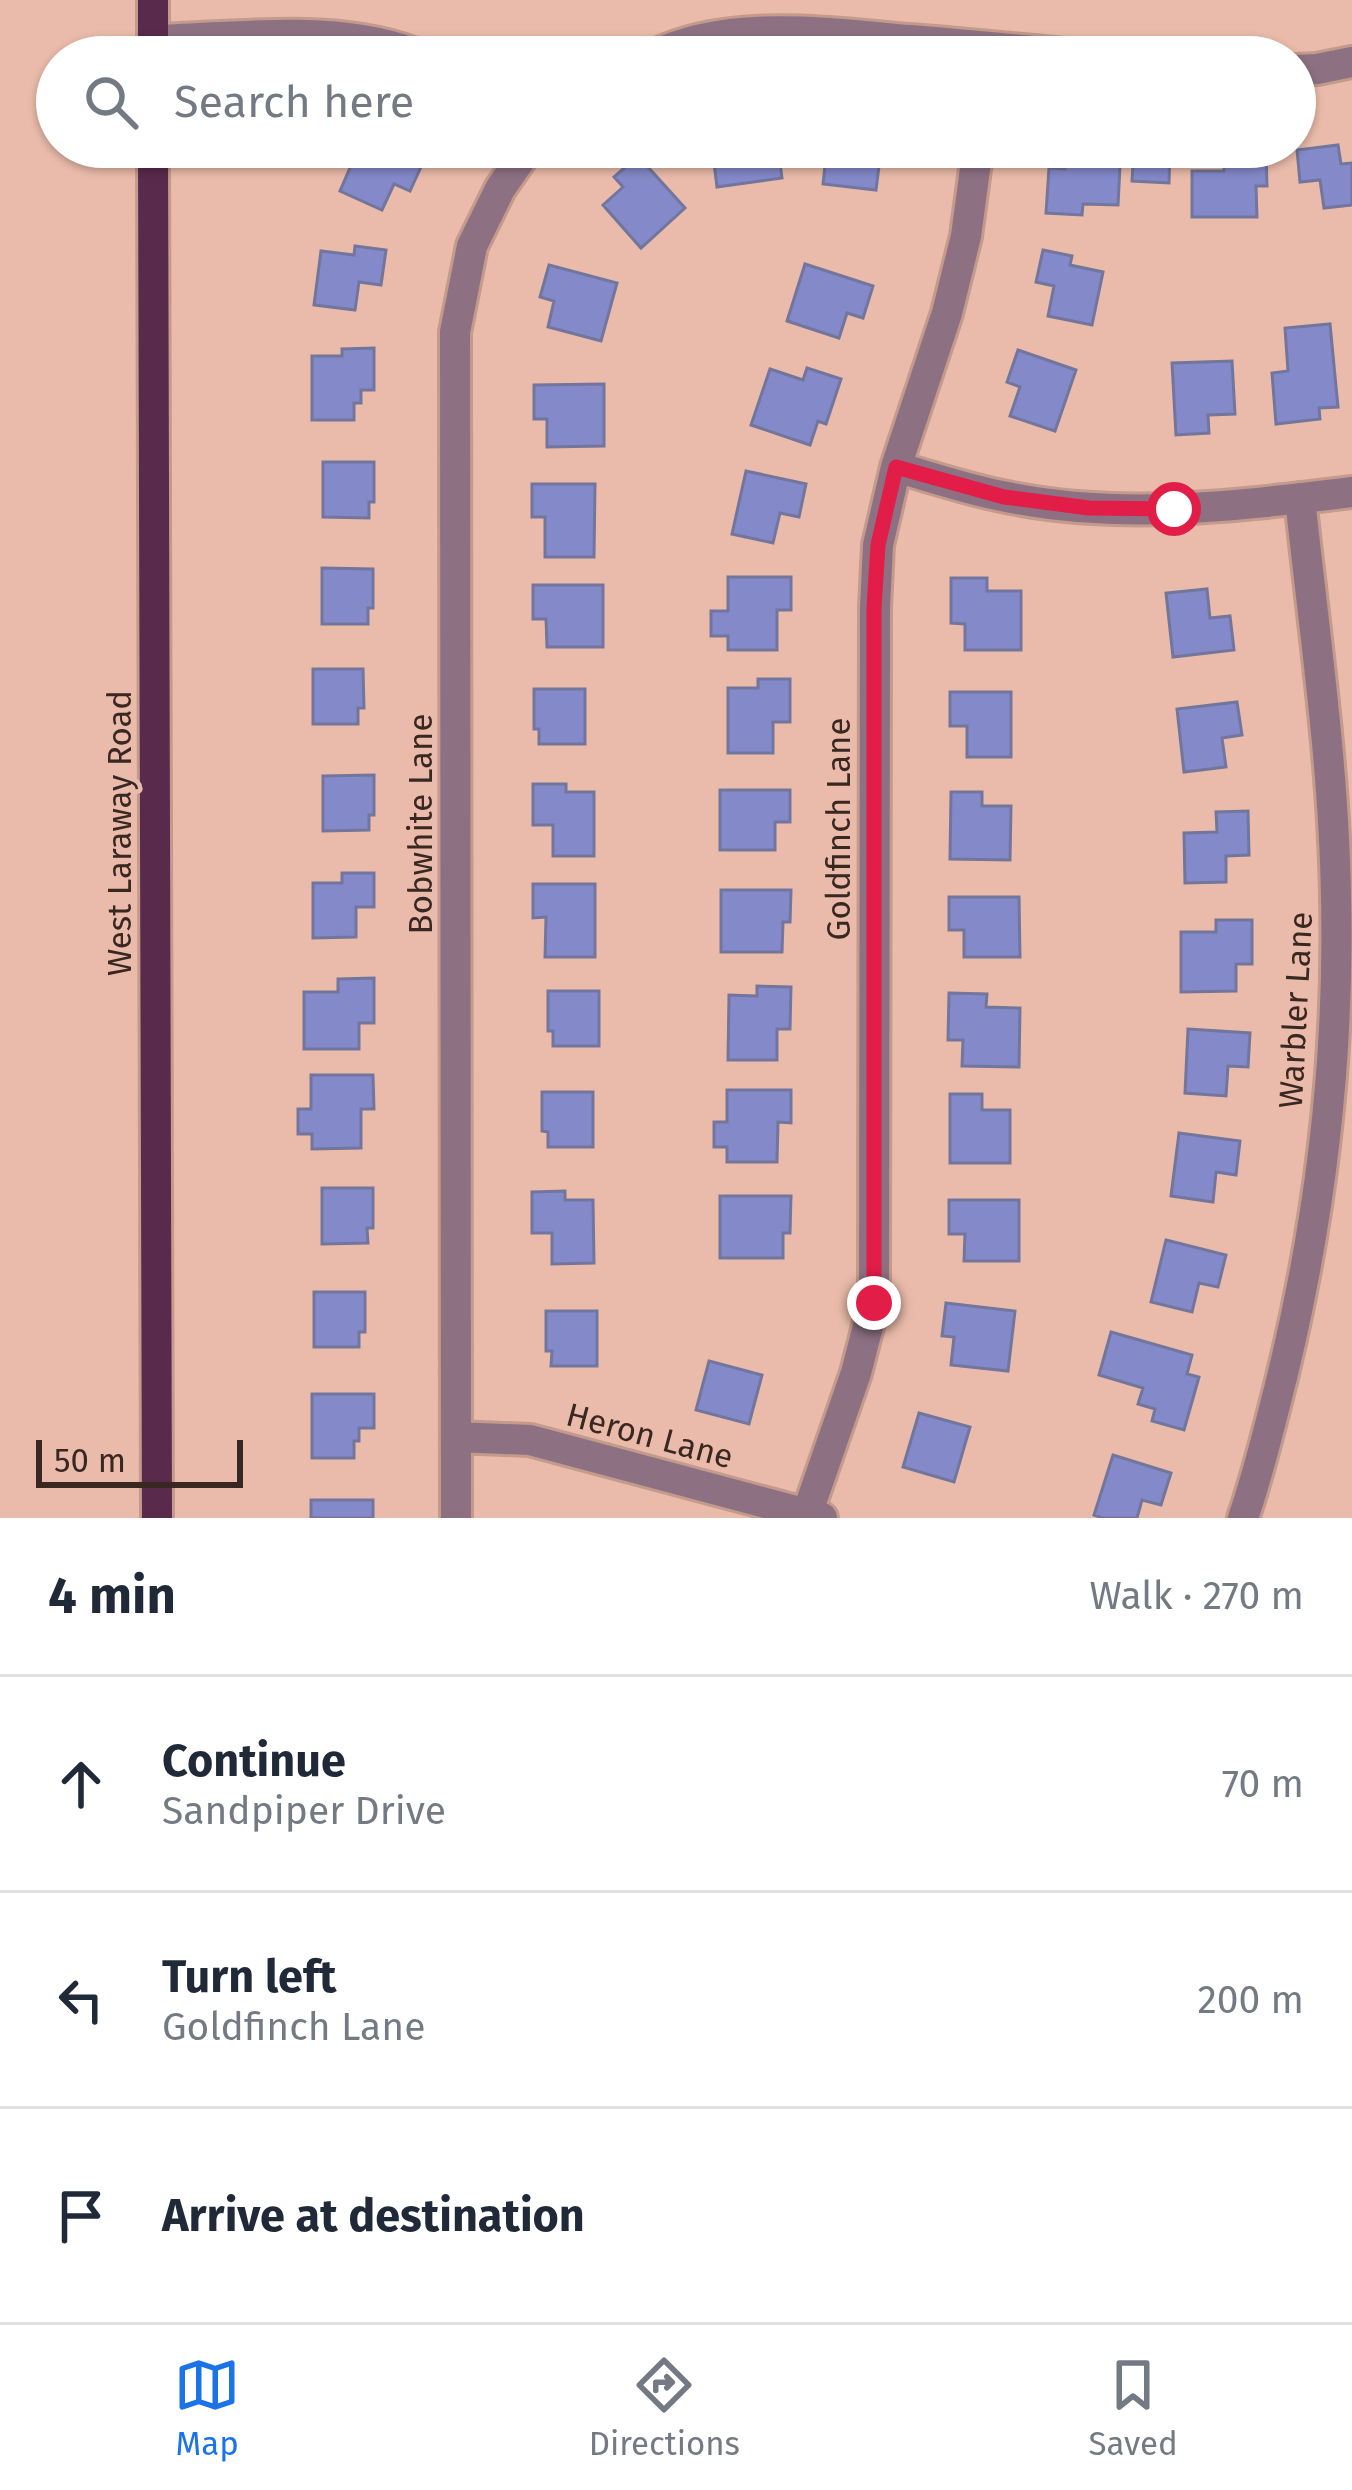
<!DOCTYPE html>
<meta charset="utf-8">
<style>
:root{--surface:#fff;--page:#f2f2f3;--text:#1f2937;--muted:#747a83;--line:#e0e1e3;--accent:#1a73e8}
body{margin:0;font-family:"Fira Sans",sans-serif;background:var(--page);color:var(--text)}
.scale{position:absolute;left:36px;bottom:30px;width:207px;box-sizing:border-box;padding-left:12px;border:6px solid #392721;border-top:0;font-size:33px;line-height:42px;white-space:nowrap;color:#392721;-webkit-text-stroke:9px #eabbaa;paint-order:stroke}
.stop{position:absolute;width:36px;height:36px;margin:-27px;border:9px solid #e11d48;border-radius:50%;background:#fff}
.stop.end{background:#e11d48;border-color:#fff;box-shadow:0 3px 12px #0008}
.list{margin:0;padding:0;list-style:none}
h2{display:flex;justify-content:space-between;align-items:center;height:156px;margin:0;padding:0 48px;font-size:51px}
h2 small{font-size:39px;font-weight:400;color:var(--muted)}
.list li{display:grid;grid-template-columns:78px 1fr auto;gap:36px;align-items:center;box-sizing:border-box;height:216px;padding:0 48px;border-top:3px solid var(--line)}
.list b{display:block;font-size:45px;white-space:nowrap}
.list p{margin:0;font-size:39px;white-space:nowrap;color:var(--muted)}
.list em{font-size:39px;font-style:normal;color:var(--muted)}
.icon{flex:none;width:66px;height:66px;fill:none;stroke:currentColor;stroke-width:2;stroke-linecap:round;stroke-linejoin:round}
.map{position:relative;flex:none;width:1352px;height:1518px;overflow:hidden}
.search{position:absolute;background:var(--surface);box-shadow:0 3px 9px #0004;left:36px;right:36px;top:36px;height:132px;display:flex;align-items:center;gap:30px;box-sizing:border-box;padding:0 42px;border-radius:66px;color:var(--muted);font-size:45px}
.sheet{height:804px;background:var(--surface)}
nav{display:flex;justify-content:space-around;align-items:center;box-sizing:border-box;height:168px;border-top:3px solid var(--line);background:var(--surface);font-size:33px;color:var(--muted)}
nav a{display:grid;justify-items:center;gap:6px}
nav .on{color:var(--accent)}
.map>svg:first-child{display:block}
</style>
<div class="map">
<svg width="1352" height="1518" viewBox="0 0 1352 1518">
<rect width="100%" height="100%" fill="#eabbaa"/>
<path fill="#8489ca" stroke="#72769c" stroke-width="3" d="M1338 145 1341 164 1352 163V205L1324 208 1320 180 1300 182 1297 150Z
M359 147H400L425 158 410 191 394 184 382 210 340 191Z
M712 147H778L782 178 717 187Z
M827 147H893L891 160 880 158 876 190 823 184Z
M1066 147H1121L1118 205 1083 204 1082 215 1046 213 1049 168 1065 169Z
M1134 147 1170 149 1169 183 1132 181Z
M1224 154H1266L1267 186H1256L1257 217H1192V171H1224Z
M638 156 685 208 641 248 603 205 623 187 614 177Z
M355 246 386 250 381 285 359 282 355 310 314 305 321 251 354 255Z
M1043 250 1072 256 1070 265 1103 272 1092 325 1048 316 1054 286 1036 282Z
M805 264 873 286 863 318 847 313 839 338 787 321Z
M549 265 617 283 601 341 548 327 554 301 540 297Z
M1330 324 1338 407 1319 408 1320 419 1276 424 1272 373 1288 371 1285 328Z
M374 348V390H361V403H354V420H312V356H342V349Z
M1018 350 1076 370 1055 431 1010 416 1020 387 1007 382Z
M1232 361 1235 414 1208 415 1209 433 1176 435 1172 363Z
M807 368 841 379 826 424 818 421 810 445 751 425 770 369 803 380Z
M604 384V446L547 447V419H534V385Z
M323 462H374V502H369V518L323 517Z
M746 471 806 484 799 517 780 513 773 543 732 534Z
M532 484H595L594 557H545V517H532Z
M322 568 373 569V608H368V624H322Z
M728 577H791V610H777V650H728V636H711V611H728Z
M951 578H987V591H1021V650H965V624L951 623Z
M533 585H603V647H547L546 619H533Z
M1207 589 1210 618 1230 616 1234 650 1173 657 1166 593Z
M313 669H363L364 708H358V724H313Z
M758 679H790V722H773V753H728V688H758Z
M534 689H585V744H539V729H534Z
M950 692H1011V757H967V726H950Z
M1237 702 1242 735 1222 738 1226 767 1184 772 1177 709Z
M374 775V815H369V830L323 831V776Z
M533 784H566V792H594V856H553V825H533Z
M720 790H790V822H775V850H720Z
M951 792H982V806H1011L1010 860 950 859Z
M1248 811 1249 855 1226 856V882L1185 883 1184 833 1217 832 1216 812Z
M342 873H374V907H356V937L313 938V883H342Z
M533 884H595V957H545L546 917 533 918Z
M721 890H791L790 922H783L782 952H721Z
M949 897H1019L1020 957H964V930H949Z
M1216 920H1252V964H1236V991L1181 992V932H1216Z
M374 978V1023H359V1049H304V992H338V979Z
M757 986 791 987 790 1029H777V1060H728L729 995 757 996Z
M548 991H599V1046H553V1031H548Z
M949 993 987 994 986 1007 1020 1008 1019 1067 962 1066 963 1040H948Z
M1188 1029 1250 1033 1248 1067 1228 1066 1226 1096 1185 1093Z
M311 1075H373L374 1109H361V1148L312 1149V1134H298V1109H311Z
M727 1090H791V1123L778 1122 777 1162H727V1147H714V1122H727Z
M542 1092H593V1147H548V1132L542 1131Z
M950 1094H982V1110H1010V1163H950Z
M1179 1133 1240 1141 1236 1175 1216 1172 1213 1202 1171 1196Z
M322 1188H373V1228H367L368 1243 322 1244Z
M565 1191V1200H593L594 1263 552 1264V1233H532V1192Z
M720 1196H791L790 1233H783V1258H720Z
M949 1200H1019V1261H964L965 1234H949Z
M1166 1240 1226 1255 1218 1287 1199 1283 1192 1312 1151 1302Z
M314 1292H365V1332H359V1347H314Z
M946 1303 1015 1311 1008 1371 951 1365 954 1337 942 1336Z
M546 1311H597V1366H551L552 1351H546Z
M1111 1332 1192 1355 1187 1374 1199 1377 1184 1430 1152 1421 1155 1409 1138 1404 1143 1388 1099 1375Z
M709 1361 762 1375 749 1424 696 1410Z
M312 1394H374V1428H359V1441H354V1458H312Z
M919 1413 970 1427 954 1482 903 1467Z
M1113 1455 1171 1473 1161 1505 1142 1500 1137 1518H1102L1094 1515Z
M311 1500H373V1518H311Z"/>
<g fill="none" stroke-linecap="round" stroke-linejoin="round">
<g stroke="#c39a8c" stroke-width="36">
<path id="minor" d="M153 40C239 38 343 22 423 57
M651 57C726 18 828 33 909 40 972 45 1034 51 1096 57
M1295 70 1317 69 1352 62
M896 467C931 477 966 489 1002 496 1117 521 1237 506 1352 492
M456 1437 530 1440 822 1518
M807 1514 856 1373 874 1303 875 608 878 545 896 467 947 313 966 236 978 147
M456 1518 455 332 472 246 500 189 529 147
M1243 1518C1255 1484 1264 1448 1273 1413 1317 1245 1340 1071 1336 898 1334 764 1314 631 1300 498"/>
</g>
<g stroke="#c39a8c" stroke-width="36">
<path id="major" d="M153 0V57
M153 147 157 1518"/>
</g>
<use href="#minor" stroke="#8d7183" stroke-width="30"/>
<use href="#major" stroke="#592a4b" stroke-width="30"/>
</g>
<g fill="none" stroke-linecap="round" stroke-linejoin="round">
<path stroke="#e11d48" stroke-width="15" d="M874 1303V608L878 545 896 467 1004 497 1089 508 1174 509"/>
</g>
<g text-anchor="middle" stroke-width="9" stroke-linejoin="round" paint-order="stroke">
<g font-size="33" fill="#392721" stroke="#eabbaa">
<text transform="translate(420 824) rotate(-90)" y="12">Bobwhite Lane</text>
<text transform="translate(838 829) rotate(-90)" y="12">Goldfinch Lane</text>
<text transform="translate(119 833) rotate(-90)" y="12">West Laraway Road</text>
<text transform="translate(1295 1010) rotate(-87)" y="12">Warbler Lane</text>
<text transform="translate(650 1435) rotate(15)" y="12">Heron Lane</text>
</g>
</g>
</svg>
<div class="scale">50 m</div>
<div class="stop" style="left:1174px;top:509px"></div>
<div class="stop end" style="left:874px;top:1303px"></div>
<div class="search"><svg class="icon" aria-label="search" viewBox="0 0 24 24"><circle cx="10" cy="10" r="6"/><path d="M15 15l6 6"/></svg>Search here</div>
</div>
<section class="sheet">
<h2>4 min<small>Walk · 270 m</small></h2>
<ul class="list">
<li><svg class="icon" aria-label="ahead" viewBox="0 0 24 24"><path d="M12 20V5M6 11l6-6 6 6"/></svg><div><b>Continue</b><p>Sandpiper Drive</p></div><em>70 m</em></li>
<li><svg class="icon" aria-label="left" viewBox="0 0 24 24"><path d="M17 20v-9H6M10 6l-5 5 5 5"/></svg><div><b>Turn left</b><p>Goldfinch Lane</p></div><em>200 m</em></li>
<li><svg class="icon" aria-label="arrive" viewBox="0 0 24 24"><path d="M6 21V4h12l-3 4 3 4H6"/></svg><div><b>Arrive at destination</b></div></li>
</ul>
</section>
<nav>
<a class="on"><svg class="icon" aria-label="map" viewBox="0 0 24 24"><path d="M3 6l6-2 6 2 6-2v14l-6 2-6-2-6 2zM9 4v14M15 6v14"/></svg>Map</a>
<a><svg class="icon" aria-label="directions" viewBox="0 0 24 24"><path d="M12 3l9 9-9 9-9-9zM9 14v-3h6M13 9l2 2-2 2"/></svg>Directions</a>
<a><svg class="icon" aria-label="saved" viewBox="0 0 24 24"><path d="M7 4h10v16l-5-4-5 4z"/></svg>Saved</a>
</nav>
